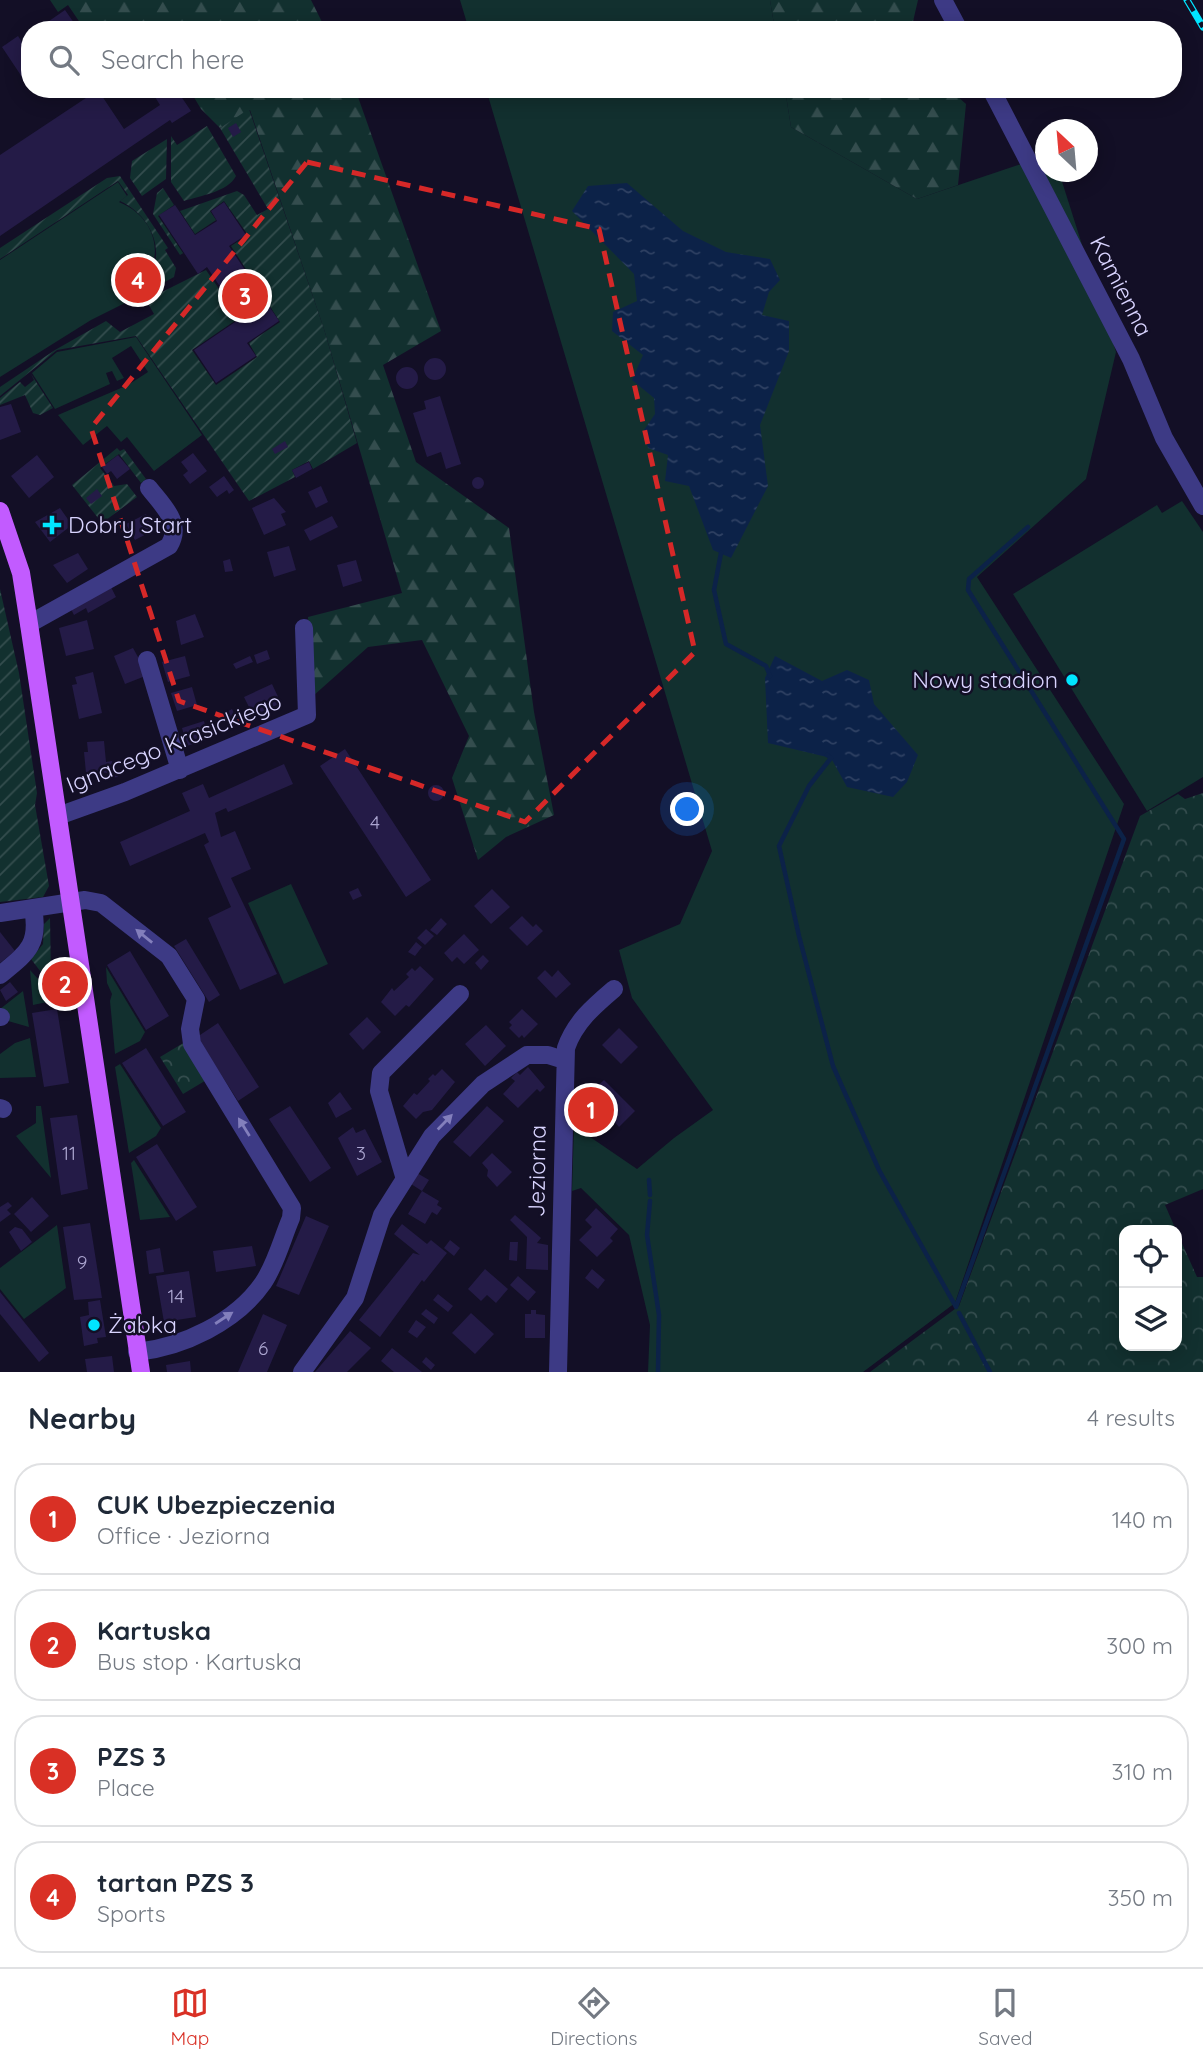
<!DOCTYPE html>
<meta charset="utf-8">
<style>
:root{--surface:#fff;--page:#f6f6f7;--text:#1f2937;--muted:#747a83;--line:#e0e1e3;--accent:#d93025}
body{margin:0;font-family:Quicksand,sans-serif;background:var(--page);color:var(--text)}
.controls{position:absolute;right:21px;bottom:21px;display:grid;overflow:hidden;border-radius:14px;box-shadow:0 4px 18px #0003}
.controls button{width:63px;height:63px;display:grid;place-items:center;padding:0;border:0;border-bottom:2px solid var(--line);background:var(--surface);color:var(--text);font:35px sans-serif}
.compass{position:absolute;left:1035px;top:119px;width:63px;height:63px;border-radius:50%;background:var(--surface);box-shadow:0 4px 18px #0003;rotate:334deg}
.you{position:absolute;left:688px;top:810px;width:24px;height:24px;margin:-18px;border:5px solid #fff;border-radius:50%;background:#1a73e8;box-shadow:0 0 0 10px #1a73e833}
.badge{display:grid;place-items:center;width:46px;height:46px;border-radius:50%;background:var(--accent);color:#fff;font-size:23px;font-weight:700}
.pin{position:absolute;translate:-50% -50%;border:4px solid #fff;box-shadow:0 2px 7px #0006}
.list{margin:0;padding:0;list-style:none}
h2{display:flex;justify-content:space-between;align-items:center;height:91px;margin:0;padding:0 28px;font-size:30px}
h2 small{font-size:23px;font-weight:400;color:var(--muted)}
.list li{display:grid;grid-template-columns:46px 1fr auto;gap:21px;align-items:center;box-sizing:border-box;height:112px;margin:0 14px 14px;padding:0 14px;border:2px solid var(--line);border-radius:28px}
.list b{display:block;font-size:26px;white-space:nowrap}
.list p{margin:0;font-size:23px;white-space:nowrap;color:var(--muted)}
.list em{font-size:23px;font-style:normal;color:var(--muted)}
.icon{flex:none;width:38px;height:38px;fill:none;stroke:currentColor;stroke-width:2;stroke-linecap:round;stroke-linejoin:round}
.map{position:relative;flex:none;width:1203px;height:1372px;overflow:hidden}
.search{position:absolute;background:var(--surface);box-shadow:0 4px 18px #0003;left:21px;right:21px;top:21px;height:77px;display:flex;align-items:center;gap:18px;box-sizing:border-box;padding:0 24px;border-radius:28px;color:var(--muted);font-size:26px}
.sheet{height:595px;background:var(--surface)}
nav{display:flex;justify-content:space-around;align-items:center;box-sizing:border-box;height:98px;border-top:2px solid var(--line);background:var(--surface);font-size:19px;color:var(--muted)}
nav a{display:grid;justify-items:center;gap:4px}
nav .on{color:var(--accent)}
.map>svg:first-child{display:block}
</style>
<div class="map">
<svg width="1203" height="1372" viewBox="0 0 1203 1372">
<defs>
<pattern id="forest-firs" width="22" height="20" patternUnits="userSpaceOnUse" patternTransform="scale(1.75)"><rect width="22" height="20" fill="#12302f"/><path d="M5 1l3.5 6h-7zM16 11l3.5 6h-7z" fill="#344d4e"/></pattern>
<pattern id="park-crowns" width="20" height="18" patternUnits="userSpaceOnUse" patternTransform="scale(1.75)"><rect width="20" height="18" fill="#12302f"/><path d="M2 6a3 3 0 1 1 6 0M12 15a3 3 0 1 1 6 0" fill="none" stroke="#344d4e"/></pattern>
<pattern id="garden-furrows" width="10" height="10" patternUnits="userSpaceOnUse" patternTransform="scale(1.75)"><rect width="10" height="10" fill="#12302f"/><path d="M-1 1l2-2M0 10L10 0M9 11l2-2" fill="none" stroke="#344d4e"/></pattern>
<pattern id="water-ripples" width="26" height="14" patternUnits="userSpaceOnUse" patternTransform="scale(1.75)"><rect width="26" height="14" fill="#0c2248"/><path d="M2 4q2-2 4 0t4 0M15 11q2-2 4 0t4 0" fill="none" stroke="#2f4163"/></pattern>
</defs>
<rect width="100%" height="100%" fill="#130f26"/>
<path fill="#12302f" d="M460 0H770L775 30H469Z
M486 89H785L791 127 917 199 1045 156 1046 172H1059L1116 352 1086 479 977 577 1124 804 955 1303 863 1372H648L650 1325 629 1235 581 1188 572 1191 574 1126 637 1169 674 1138 713 1110 632 998 619 950 680 924 712 851Z
M118 182 127 196 119 202C161 219 168 268 130 293L133 299 91 320 0 377V260Z
M136 337 202 435 154 471 127 437 121 442 107 426 83 445 58 415 128 385 148 372 131 346 112 358 124 378 117 381 112 371 106 373 110 384 55 409 32 373 57 352Z
M1182 501 1203 532V777L1147 811 1013 594 1157 505 1162 513Z
M291 884 328 964 284 984 248 903Z
M106 967 145 1032 140 1041 115 1054 110 1001 112 994 107 983Z
M30 970 57 1000 33 1005Z
M23 991 29 1027 8 1021 0 1009Z
M30 1038 36 1077 0 1078V1054L15 1043Z
M120 1064 161 1128 156 1136 129 1153 115 1067Z
M36 1106H41L51 1178 16 1136 36 1123Z
M134 1160 170 1217 140 1220 131 1163Z
M57 1225 66 1288 24 1319 0 1289V1268Z"/>
<path fill="url(#forest-firs)" d="M50 0H311L326 30H85L68 5 58 12Z
M770 0H918L911 30H775Z
M189 89H355L358 97 441 331 383 365 416 462 509 528 534 712 554 815 506 837 478 860 452 778 469 736 422 640 368 647 313 696 308 617 402 593 324 329 250 110 220 128 201 109Z
M785 89H949L966 104 958 185 917 199 791 127Z"/>
<path fill="url(#park-crowns)" d="M1203 793V1189L1165 1205 1176 1230H1124V1346H1177V1232L1197 1277H1203V1372H870L959 1306 1140 816 1178 794 1185 799Z
M185 1042 208 1079 183 1094 160 1057Z"/>
<path fill="url(#garden-furrows)" d="M249 109 324 329 357 443 313 469 309 461 292 470 295 477 249 501 136 336 57 350 0 396V387L55 350 106 321 120 332 154 314 146 300 206 270 239 318 192 350 216 385 257 357 249 343 280 322 231 246 248 235 224 201 210 211 216 220 195 234 180 211 237 191 244 195 257 215 268 209 220 128Z
M207 126 236 176C228 192 199 196 184 201L171 182V136L177 145Z
M167 139 166 179 142 196 130 178 132 161Z
M120 176 168 248 165 250 176 268 174 277 137 297 134 292C172 266 157 218 120 201L128 195 118 181 0 259V248L107 178Z
M163 188 174 205 158 216 183 253 180 255 153 214 157 193Z
M31 374 53 408 40 415 33 413 25 395 0 405V398L20 382 25 387 34 380Z
M117 448 120 451 124 449 146 479 141 483 119 454 100 468 114 486 127 484 137 497 102 523 72 485Z
M0 589 19 673 37 793 35 805 49 886 43 897 0 902Z
M50 918 51 974 56 992 31 959 43 944 44 924Z"/>
<path fill="url(#water-ripples)" d="M627 183 683 231 726 252 770 259 780 280 769 292 762 315 789 321V351L760 425 768 486 731 558 713 550 689 486 665 481 668 455 648 448 644 430 655 414 654 398 632 380 643 355 612 331 613 312 637 301 634 274 572 211 588 186Z
M775 656 822 681 847 670 869 680 874 704 918 755 907 782 893 797 847 787 831 758 768 743 765 678Z"/>
<g fill="none" stroke-linecap="round" stroke-linejoin="round">
<path stroke="#0c2248" stroke-width="4.5" d="M721 553 714 590 726 644 766 666 770 676
M827 755 831 758 809 786 779 846 799 936 833 1066 879 1170 956 1307
M649 1180 650 1195
M650 1201 647 1235 659 1315 658 1372
M956 1307 1124 839 968 590 969 579 1028 527
M959 1313 990 1372"/>
</g>
<path fill="#241b47" d="M65 10 79 30H55L49 21Z
M18 36 30 54V76L24 80 2 47Z
M150 89H176L191 111 172 123 170 120 0 236V155L98 90 124 129 160 105Z
M236 123 241 132 233 137 228 128Z
M224 202 246 235 229 246 279 321 247 343 256 356 216 383 194 350 241 318 207 267 198 274 159 215 175 205 195 235 217 221 211 211Z
M424 369a11 11 0 1 1 22 0a11 11 0 1 1-22 0Z
M396 378a11 11 0 1 1 22 0a11 11 0 1 1-22 0Z
M440 396 461 464 446 469 441 452 427 457 413 413 426 409 424 401Z
M11 404 21 432 0 440V407Z
M285 441 288 447 275 454 272 449Z
M193 453 207 471 190 484 183 475 188 471 181 462Z
M37 455 54 477 29 498 11 476Z
M118 455 130 469 117 479 111 471 107 474 102 467Z
M309 462 312 469 296 478 292 470Z
M224 476 234 490 229 494 227 490 217 497 209 487Z
M472 483a6 6 0 1 1 12 0a6 6 0 1 1-12 0Z
M321 486 328 502 316 508 308 492Z
M97 489 102 496 91 504 86 498Z
M274 498 286 512 281 514 286 525 264 535 252 508Z
M60 508 72 525 50 542 35 522Z
M146 514 154 530 135 540 126 524Z
M332 516 338 527 310 541 304 530Z
M289 546 296 570 274 577 267 552Z
M78 553 88 569 67 583 53 565Z
M230 559 233 571 225 572 223 561Z
M356 560 362 581 343 587 337 565Z
M111 587 116 597 88 613 86 608 74 615 71 609Z
M195 614 204 637 181 645 176 621Z
M87 620 94 649 66 656 59 628Z
M133 648 148 675 125 684 114 656Z
M267 650 270 659 257 664 254 655Z
M185 656 190 676 168 682 162 662Z
M250 656 253 662 236 669 233 664Z
M93 672 102 713 79 719 72 685 77 684 75 677Z
M272 684 281 703 257 714 255 709 251 711 244 697Z
M192 687 197 705 177 711 171 693Z
M232 709 239 723 230 728 223 714Z
M204 721 209 739 187 746 182 728Z
M104 741 106 762 112 761 118 777 108 778V773L99 772 86 773 84 752H88L87 742Z
M345 749 431 880 406 897 320 766Z
M284 764 293 784 228 812 226 808 215 813 221 837 235 831 251 869 231 878 277 974 240 990 208 918 231 907 204 845 209 842 205 833 130 866 120 842 190 811 182 793 203 784 209 798Z
M428 793a8 8 0 1 1 16 0a8 8 0 1 1-16 0Z
M358 888 362 896 353 900 349 892Z
M492 889 510 907 491 924 474 906Z
M522 916 533 927 536 924 543 931 527 946 509 928Z
M441 918 447 924 437 935 430 930Z
M426 929 434 936 425 945 417 938Z
M0 932 15 951 0 963Z
M464 934 479 950 464 964 457 957 452 962 444 953Z
M186 939 220 995 209 1002 174 946Z
M416 942 422 947 415 956 408 952Z
M130 951 169 1016 146 1030 107 965Z
M483 955 489 961 481 970 475 963Z
M420 966 434 979 409 1007 406 1005 395 1016 381 1002 392 988 394 991 409 977 406 974 412 968 415 971Z
M545 970 552 977 558 970 571 984 556 998 537 978Z
M10 982 18 992 6 1001 0 990Z
M57 1009 69 1083 44 1087 32 1013Z
M522 1009 538 1024 524 1038 522 1035 519 1038 509 1028 512 1025 509 1022Z
M367 1017 381 1032 363 1050 349 1034Z
M218 1023 259 1087 238 1101 197 1037Z
M486 1025 506 1046 485 1066 465 1044Z
M619 1028 638 1047 621 1064 602 1045Z
M146 1048 186 1112 163 1126 122 1063Z
M528 1067 545 1087 540 1092 537 1089 518 1108 503 1094 515 1081 511 1078 517 1072 520 1075Z
M442 1069 455 1082 432 1110 423 1112 416 1119 403 1106 414 1093 417 1095 430 1081 428 1079 433 1074 435 1076Z
M604 1080 635 1111 619 1127 612 1119 602 1128 588 1114 597 1105 588 1095Z
M340 1092 352 1109 336 1118 328 1103Z
M290 1106 331 1168 310 1182 269 1119Z
M487 1106 504 1121 470 1157 453 1142Z
M77 1115 88 1189 61 1195 50 1118Z
M353 1127 356 1133 365 1129 382 1162 357 1176 338 1138Z
M157 1144 197 1207 176 1221 136 1157Z
M492 1153 512 1172 497 1187 487 1176 488 1170 482 1163Z
M417 1173 429 1180 422 1191 411 1184Z
M422 1191 439 1201 437 1205 442 1208 437 1215 432 1212 425 1224 408 1214Z
M32 1197 49 1216 31 1232 14 1214Z
M8 1202 12 1206 7 1210 11 1214 0 1222V1207Z
M596 1208 618 1229 610 1238 613 1241 597 1257 579 1240 592 1227 585 1220Z
M515 1215 541 1238 537 1243 548 1245V1270L526 1269 527 1237 510 1220Z
M306 1216 329 1226 299 1295 276 1286Z
M90 1223 102 1298 74 1300 63 1227Z
M402 1224 427 1244 431 1240 447 1253 424 1282 422 1280 380 1337 359 1320 413 1253 420 1255 394 1234Z
M15 1227 22 1229 32 1242 21 1251 9 1232Z
M450 1240 460 1248 454 1256 444 1248Z
M510 1242H518L517 1261 509 1260Z
M252 1246 256 1266 216 1272 213 1251Z
M160 1248 164 1272 149 1274 146 1251Z
M485 1269 508 1289 496 1303 487 1295 481 1301 468 1289Z
M592 1269 605 1280 598 1289 585 1278Z
M189 1271 196 1317 164 1322 156 1276Z
M518 1276 536 1292 528 1301 510 1285Z
M0 1292 49 1353 39 1362 0 1314Z
M438 1294 453 1306 448 1312 433 1300Z
M100 1300 106 1337 97 1338 98 1343 84 1346 80 1317 89 1315 88 1302Z
M426 1309 438 1318 434 1324 421 1314Z
M531 1310H536V1314L545 1315V1338H525V1314H531Z
M471 1313 494 1334 475 1354 452 1333Z
M263 1314 287 1325 267 1372H238Z
M416 1320 426 1327 417 1338 408 1332Z
M350 1331 371 1348 347 1372H315Z
M392 1348 422 1372H394L381 1361Z
M112 1356 114 1372H87L85 1359Z
M426 1357 435 1365 431 1370 422 1362Z
M190 1361 191 1372H167L166 1365Z"/>
<g fill="none" stroke-linecap="round" stroke-linejoin="round">
<path stroke="#3d3a85" stroke-width="18" d="M943 0 959 30
M991 89 1131 359 1164 438 1203 506
M29 624 169 546C183 523 163 506 149 488
M147 660 180 770
M58 816 125 792 307 715 304 628
M0 913 85 900 101 903 169 956 196 999 190 1029 192 1044 292 1208 291 1218C282 1239 276 1264 263 1283 236 1322 183 1347 137 1352
M0 975C27 953 40 945 33 908
M0 1017H1
M0 1108 3 1109
M404 1176 379 1091 381 1073 460 994
M302 1372 355 1298 382 1215 432 1136 483 1084 527 1055H548L564 1060
M558 1372 566 1048C575 1022 594 1006 614 989"/>
<path stroke="#c25bff" stroke-width="18" d="M0 511 21 573 29 624 141 1372"/>
<g stroke="#00e5ff" stroke-width="7">
<path id="rail" d="M1187 0 1203 27"/>
</g>
<use href="#rail" stroke="#130f26" stroke-width="4.5" stroke-dasharray="13" stroke-linecap="butt"/>
</g>
<defs><path id="oneway-solid" d="M-6-.8H1V-3.2L6.5 0L1 3.2V.8H-6Z" transform="scale(1.75)"/></defs>
<g fill="#837fbc">
<use href="#oneway-solid" transform="translate(144 936) rotate(-141)"/>
<use href="#oneway-solid" transform="translate(445 1122) rotate(-46)"/>
<use href="#oneway-solid" transform="translate(244 1127) rotate(-122)"/>
<use href="#oneway-solid" transform="translate(224 1318) rotate(-33)"/>
</g>
<path fill="none" stroke="#d62828" stroke-width="5" stroke-dasharray="14 9" stroke-linejoin="round" d="M307 162 599 229 695 652 525 822 179 701 91 428Z"/>
<g fill="#00e5ff" stroke="#130f26" stroke-width="2.5">
<path d="M48.5 514.5h7v7h7v7h-7v7h-7v-7h-7v-7h7z"/>
<circle cx="1072" cy="680" r="7"/>
<circle cx="94" cy="1325" r="7"/>
</g>
<g text-anchor="middle" stroke-width="5" stroke-linejoin="round" paint-order="stroke">
<g font-size="19" fill="#aca6d1">
<text x="375" y="829">4</text>
<text x="69" y="1160">11</text>
<text x="361" y="1160">3</text>
<text x="82" y="1269">9</text>
<text x="176" y="1303">14</text>
<text x="263" y="1355">6</text>
</g>
<g font-size="23" fill="#d9d4ff" stroke="#130f26">
<text transform="translate(1121 286) rotate(63)" y="8">Kamienna</text>
<text transform="translate(174 743) rotate(-22)" y="8">Ignacego Krasickiego</text>
<text transform="translate(537 1171) rotate(-89)" y="8">Jeziorna</text>
</g>
<g font-size="23" fill="#d9d4ff" stroke="#130f26" text-anchor="start">
<text x="68" y="533">Dobry Start</text>
<text x="1058" y="688" text-anchor="end">Nowy stadion</text>
<text x="108" y="1333">Żabka</text>
</g>
</g>
</svg>
<div class="controls">
<button><svg class="icon" aria-label="locate" viewBox="0 0 24 24"><circle cx="12" cy="12" r="6"/><path d="M12 2v4M12 18v4M2 12h4M18 12h4"/></svg></button>
<button><svg class="icon" aria-label="layers" viewBox="0 0 24 24"><path d="M12 4l9 5-9 5-9-5zM3 14l9 5 9-5"/></svg></button>
</div>
<svg class="compass" viewBox="-18 -18 36 36"><path d="M0-13l5 13h-10z" fill="#e53935"/><path d="M0 13l5-13h-10z" fill="#747a83"/></svg>
<div class="you"></div>
<div class="pin badge" style="left:591px;top:1110px">1</div>
<div class="pin badge" style="left:65px;top:984px">2</div>
<div class="pin badge" style="left:245px;top:296px">3</div>
<div class="pin badge" style="left:138px;top:280px">4</div>
<div class="search"><svg class="icon" aria-label="search" viewBox="0 0 24 24"><circle cx="10" cy="10" r="6"/><path d="M15 15l6 6"/></svg>Search here</div>
</div>
<section class="sheet">
<h2>Nearby<small>4 results</small></h2>
<ul class="list">
<li><span class="badge">1</span><div><b>CUK Ubezpieczenia</b><p>Office · Jeziorna</p></div><em>140 m</em></li>
<li><span class="badge">2</span><div><b>Kartuska</b><p>Bus stop · Kartuska</p></div><em>300 m</em></li>
<li><span class="badge">3</span><div><b>PZS 3</b><p>Place</p></div><em>310 m</em></li>
<li><span class="badge">4</span><div><b>tartan PZS 3</b><p>Sports</p></div><em>350 m</em></li>
</ul>
</section>
<nav>
<a class="on"><svg class="icon" aria-label="map" viewBox="0 0 24 24"><path d="M3 6l6-2 6 2 6-2v14l-6 2-6-2-6 2zM9 4v14M15 6v14"/></svg>Map</a>
<a><svg class="icon" aria-label="directions" viewBox="0 0 24 24"><path d="M12 3l9 9-9 9-9-9zM9 14v-3h6M13 9l2 2-2 2"/></svg>Directions</a>
<a><svg class="icon" aria-label="saved" viewBox="0 0 24 24"><path d="M7 4h10v16l-5-4-5 4z"/></svg>Saved</a>
</nav>
